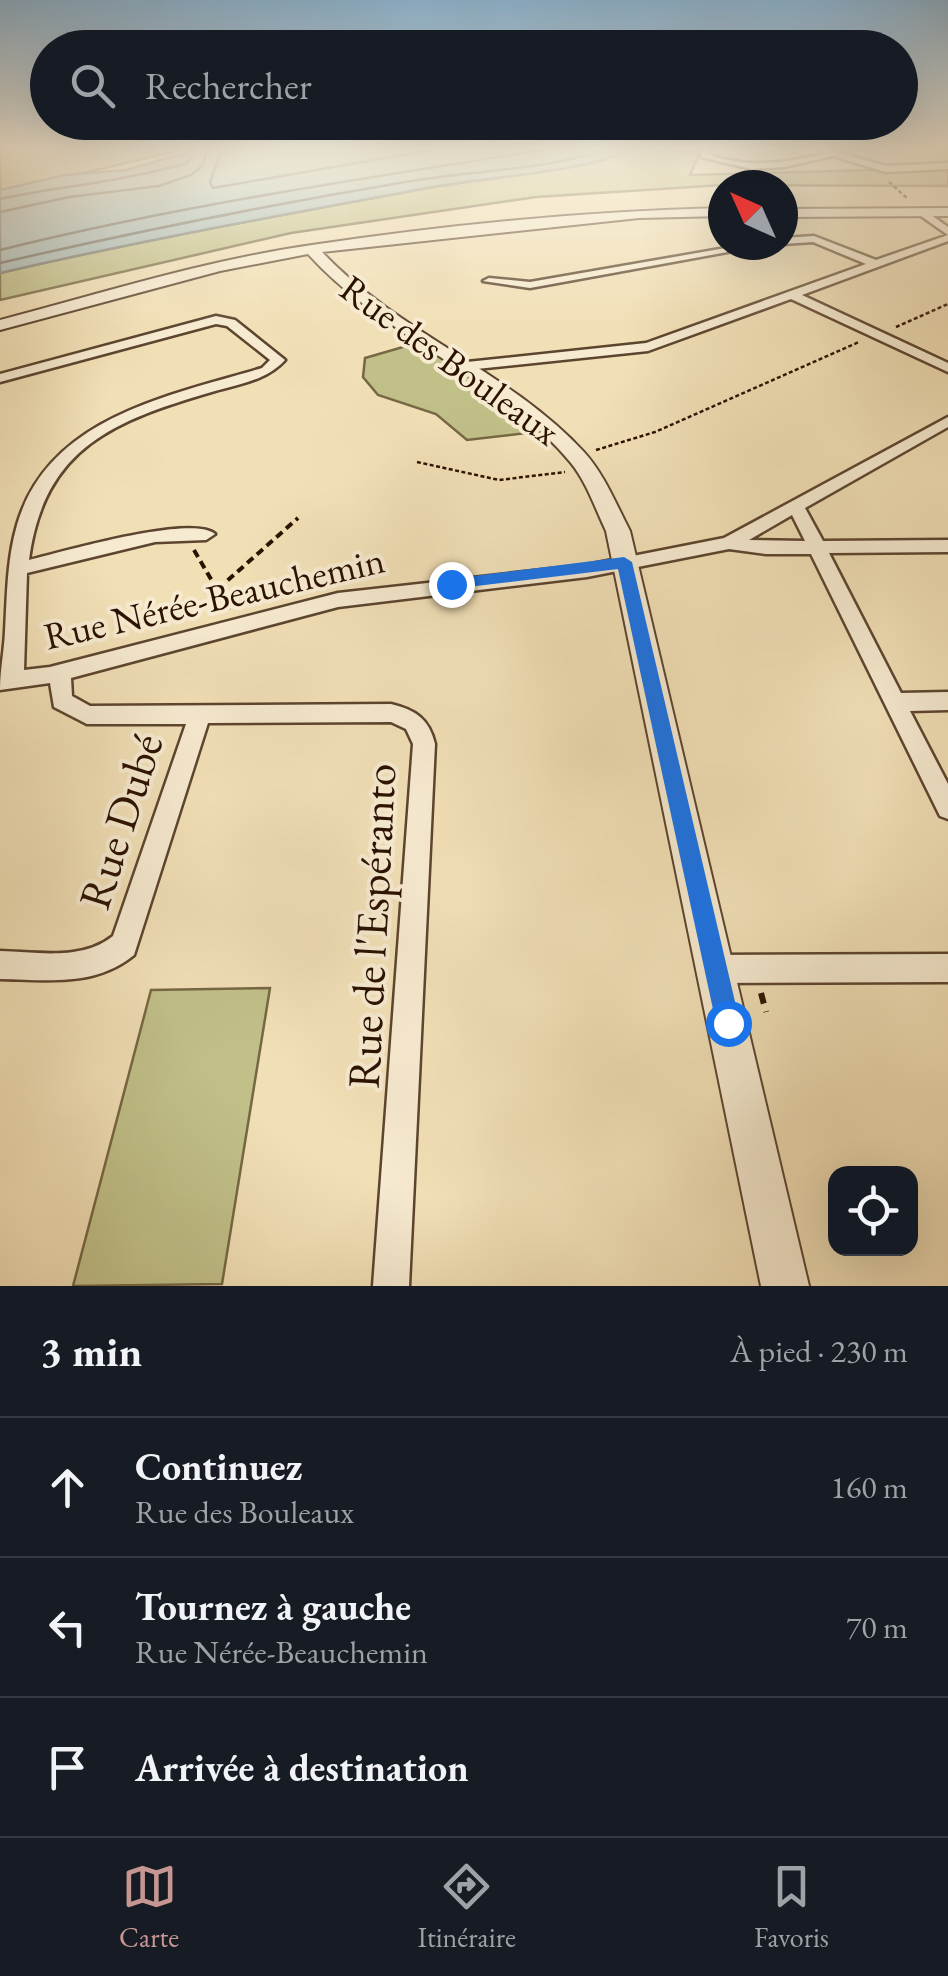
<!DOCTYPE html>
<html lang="fr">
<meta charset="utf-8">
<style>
:root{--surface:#171b24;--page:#20242c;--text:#f1f3f6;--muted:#9ea1a6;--line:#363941;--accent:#c59692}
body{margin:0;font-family:"EB Garamond",serif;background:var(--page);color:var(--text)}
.controls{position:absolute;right:30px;bottom:30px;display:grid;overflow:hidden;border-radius:20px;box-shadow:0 10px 40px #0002}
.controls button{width:90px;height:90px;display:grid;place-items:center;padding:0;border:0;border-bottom:2px solid var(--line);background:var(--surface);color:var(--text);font:50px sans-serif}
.compass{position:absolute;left:708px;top:170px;width:90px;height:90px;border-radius:50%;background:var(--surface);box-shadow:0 10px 40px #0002;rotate:315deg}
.stop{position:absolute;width:30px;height:30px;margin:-22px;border:8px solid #1a73e8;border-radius:50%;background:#fff}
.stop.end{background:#1a73e8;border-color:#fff;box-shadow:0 2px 10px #0008}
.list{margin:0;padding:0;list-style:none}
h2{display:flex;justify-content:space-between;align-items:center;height:130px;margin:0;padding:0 40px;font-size:42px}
h2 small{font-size:32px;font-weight:400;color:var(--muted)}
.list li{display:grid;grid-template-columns:65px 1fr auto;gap:30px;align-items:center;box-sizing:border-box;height:140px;padding:0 40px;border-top:2px solid var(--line)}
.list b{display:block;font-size:38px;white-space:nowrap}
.list p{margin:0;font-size:32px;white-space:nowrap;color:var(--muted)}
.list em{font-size:32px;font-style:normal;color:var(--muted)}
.icon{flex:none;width:55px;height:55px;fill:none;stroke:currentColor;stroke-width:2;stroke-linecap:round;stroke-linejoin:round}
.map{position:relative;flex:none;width:948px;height:1286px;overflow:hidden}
.search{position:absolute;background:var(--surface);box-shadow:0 10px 40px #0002;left:30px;right:30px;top:30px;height:110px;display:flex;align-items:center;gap:25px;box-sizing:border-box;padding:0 35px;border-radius:55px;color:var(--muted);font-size:38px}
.sheet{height:550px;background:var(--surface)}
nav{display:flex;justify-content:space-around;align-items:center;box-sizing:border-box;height:140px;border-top:2px solid var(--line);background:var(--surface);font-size:28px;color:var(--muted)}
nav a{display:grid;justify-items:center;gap:5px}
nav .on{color:var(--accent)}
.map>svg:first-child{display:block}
</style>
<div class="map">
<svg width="948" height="1286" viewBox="0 0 948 1286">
<rect width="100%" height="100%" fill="#f1dfb6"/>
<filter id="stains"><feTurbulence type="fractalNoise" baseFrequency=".002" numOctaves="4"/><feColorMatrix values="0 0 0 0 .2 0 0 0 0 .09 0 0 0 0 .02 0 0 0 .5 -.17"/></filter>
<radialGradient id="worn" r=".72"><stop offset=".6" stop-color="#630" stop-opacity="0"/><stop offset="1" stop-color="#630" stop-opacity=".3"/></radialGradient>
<path fill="#c1c089" stroke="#766844" stroke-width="2.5" d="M0 149H184L0 193Z
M636 149 700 152 690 175 948 168V186L723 185 536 197 291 233 0 300V273C142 240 284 215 427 188 497 175 568 175 636 149Z
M420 342 544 431 467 440 436 414 378 395 363 377 365 358Z
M270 988 222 1284 73 1286 151 990Z"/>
<path fill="#a1b9ba" stroke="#727670" stroke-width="2.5" d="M200 149H636C568 175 497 175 427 188 284 215 142 240 0 273V190L65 175 126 170Z"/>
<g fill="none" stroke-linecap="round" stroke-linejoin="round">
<path stroke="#66655d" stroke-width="2.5" d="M222 149 210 182 213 188 437 149
M0 199C63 186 125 181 187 163L194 149
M0 212 69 197 159 186 191 175 203 165 207 149
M0 250C181 205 366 178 550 149
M0 263C134 232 269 205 405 182 473 170 542 171 608 149"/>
<g stroke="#5c442e" stroke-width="5">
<path id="minor" d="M701 149H709L708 154C747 169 784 163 824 154L819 151 825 149 886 166 948 163V169L886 172 833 156 784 167 752 169 701 157Z
M921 212H927L948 227V241L802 295 948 363V372L791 299 648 351 467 370 460 366 467 362 646 343 866 264 813 242 783 244V238L814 236 876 260 948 235 921 216Z
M743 245H766L530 288 483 281 489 278 530 282Z
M216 316 235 320 285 360C267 380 240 384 215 391 116 420 44 446 29 560 62 552 192 514 215 534L206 540 155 542 27 573 24 670 50 667 338 593 587 565 724 538 948 417V427L805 508 823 541 948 540V552L829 553 901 693 948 692V710L910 711 948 784V819L940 816 811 554H766L729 549 587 577 338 607 71 678 72 696 90 706 391 704C416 710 429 719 435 744L409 1286H373L413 744 406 729 391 722 208 723 134 955C95 987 47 980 0 979V951C37 952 82 961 113 936L186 724H87L54 707 50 683 0 690C0 670 4 653 5 631 7 596 7 559 17 525 48 417 169 396 262 368L270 360 227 326 216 324 0 382V374ZM792 515 805 541 749 540Z
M948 954V982L716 983 706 979 702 969 706 959 716 955Z"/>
</g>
<g stroke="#5c442e" stroke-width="4">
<path id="tertiary" d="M723 208V216L639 218 322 252C398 333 508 370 584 452 604 474 616 504 630 531L809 1286H761L606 531C595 508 587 483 571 463 499 376 384 338 308 254L220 271 0 330V320C103 293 206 260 312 245 447 225 587 211 723 208Z
M948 208V216L783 217V209Z"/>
</g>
<path stroke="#2b1100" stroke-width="2.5" stroke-dasharray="4 2.5" stroke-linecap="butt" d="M889 182 908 199
M896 327 948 304
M596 450 655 432 859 342
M417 462 499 480 565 472"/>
<path stroke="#2b1100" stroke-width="4" stroke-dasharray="8 5" stroke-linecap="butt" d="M194 550 229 610
M218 589 298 518"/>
<path stroke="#2b1100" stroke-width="6" stroke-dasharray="11 8" stroke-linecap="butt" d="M761 993 766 1012"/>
<use href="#minor" fill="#f6ead0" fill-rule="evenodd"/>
<use href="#tertiary" fill="#f6ead0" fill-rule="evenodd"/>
</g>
<linearGradient id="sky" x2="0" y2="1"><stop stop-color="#8bb6d6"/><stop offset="0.45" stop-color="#f9f1de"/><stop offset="1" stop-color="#f9f1de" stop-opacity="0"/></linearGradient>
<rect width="948" height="329" fill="url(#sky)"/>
<path fill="#1a73e8" d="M624 557 632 562 740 1023 728 1035 716 1023 618 569 451 589 443 584 451 579Z"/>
<g text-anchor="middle" stroke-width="8" stroke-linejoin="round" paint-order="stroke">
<g font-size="38" fill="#2b1100" stroke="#f6ead0">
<text transform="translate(450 360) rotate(36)" y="13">Rue des Bouleaux</text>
<text transform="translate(214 598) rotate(-13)" y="13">Rue Nérée-Beauchemin</text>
</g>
<g font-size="45" fill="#2b1100" stroke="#f6ead0">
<text transform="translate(120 821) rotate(-72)" y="16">Rue Dubé</text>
<text transform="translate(371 926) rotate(-87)" y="16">Rue de l'Espéranto</text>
</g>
</g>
<rect width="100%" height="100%" filter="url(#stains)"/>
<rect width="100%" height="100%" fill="url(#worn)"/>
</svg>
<div class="controls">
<button><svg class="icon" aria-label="locate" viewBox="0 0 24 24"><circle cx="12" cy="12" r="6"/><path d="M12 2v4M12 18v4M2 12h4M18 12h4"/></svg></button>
</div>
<svg class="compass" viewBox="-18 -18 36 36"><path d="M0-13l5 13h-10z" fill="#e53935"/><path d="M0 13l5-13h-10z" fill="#9ea1a6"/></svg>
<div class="stop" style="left:728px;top:1023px"></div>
<div class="stop end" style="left:451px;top:584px"></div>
<div class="search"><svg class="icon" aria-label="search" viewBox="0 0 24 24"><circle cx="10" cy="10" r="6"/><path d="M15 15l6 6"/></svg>Rechercher</div>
</div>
<section class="sheet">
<h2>3 min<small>À pied · 230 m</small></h2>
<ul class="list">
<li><svg class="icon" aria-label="ahead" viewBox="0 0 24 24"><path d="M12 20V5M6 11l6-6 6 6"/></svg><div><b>Continuez</b><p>Rue des Bouleaux</p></div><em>160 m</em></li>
<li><svg class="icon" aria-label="left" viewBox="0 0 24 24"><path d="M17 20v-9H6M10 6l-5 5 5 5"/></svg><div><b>Tournez à gauche</b><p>Rue Nérée-Beauchemin</p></div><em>70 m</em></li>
<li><svg class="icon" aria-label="arrive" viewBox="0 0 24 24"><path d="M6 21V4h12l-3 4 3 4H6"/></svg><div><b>Arrivée à destination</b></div></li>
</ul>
</section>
<nav>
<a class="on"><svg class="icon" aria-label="map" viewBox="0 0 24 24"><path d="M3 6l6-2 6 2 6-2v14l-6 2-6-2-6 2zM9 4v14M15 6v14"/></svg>Carte</a>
<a><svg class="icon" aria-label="directions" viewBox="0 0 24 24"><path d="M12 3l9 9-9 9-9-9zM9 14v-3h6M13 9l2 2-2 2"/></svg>Itinéraire</a>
<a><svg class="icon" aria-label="saved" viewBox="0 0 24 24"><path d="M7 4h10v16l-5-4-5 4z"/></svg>Favoris</a>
</nav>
